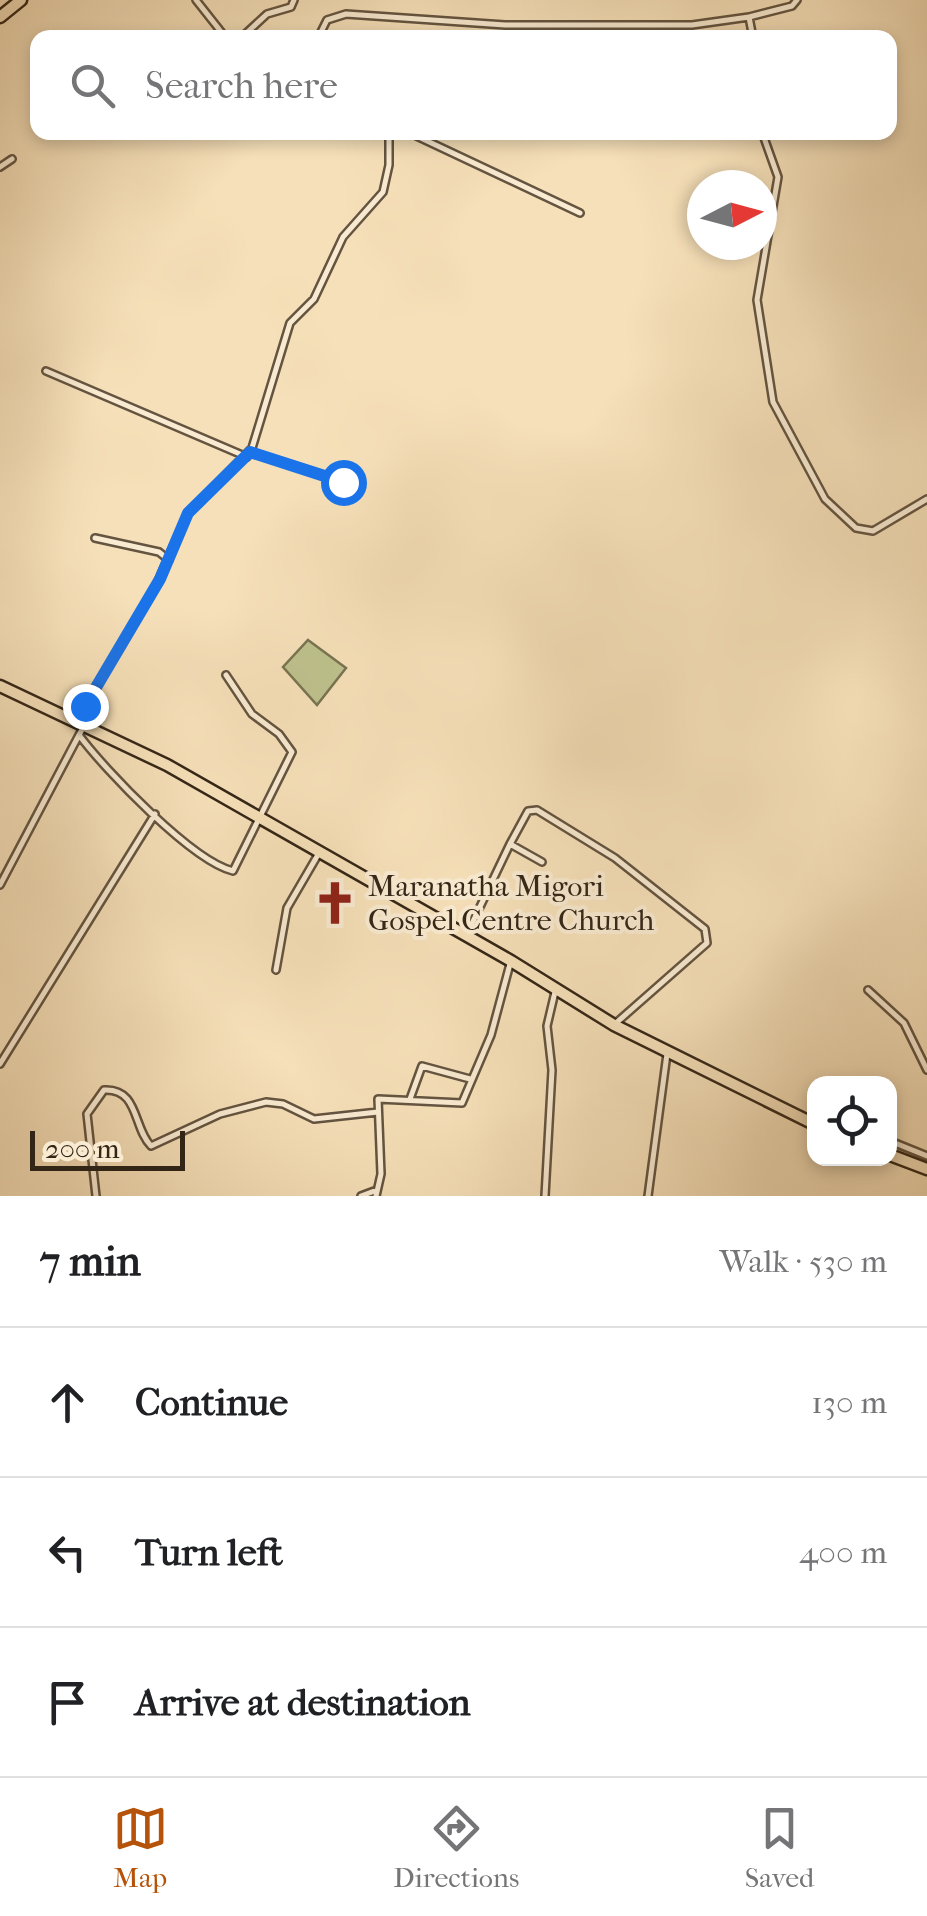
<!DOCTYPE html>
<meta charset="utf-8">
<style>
:root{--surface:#fff;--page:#f6f6f6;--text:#202124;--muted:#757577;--line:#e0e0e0;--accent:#b45309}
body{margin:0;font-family:"IM FELL French Canon",serif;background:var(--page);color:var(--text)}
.controls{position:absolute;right:30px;bottom:30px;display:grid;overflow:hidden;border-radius:20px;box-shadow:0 5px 15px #0003}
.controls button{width:90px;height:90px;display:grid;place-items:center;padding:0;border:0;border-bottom:2px solid var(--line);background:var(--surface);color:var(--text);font:50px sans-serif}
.compass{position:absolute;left:687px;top:170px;width:90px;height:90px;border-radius:50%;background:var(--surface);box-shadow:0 5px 15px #0003;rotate:84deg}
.scale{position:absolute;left:30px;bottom:25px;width:155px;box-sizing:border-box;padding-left:10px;border:5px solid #342617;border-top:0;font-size:28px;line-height:35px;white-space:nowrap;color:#342617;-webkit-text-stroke:8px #f9ebd2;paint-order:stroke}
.stop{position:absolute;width:30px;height:30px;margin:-22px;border:8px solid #1a73e8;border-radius:50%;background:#fff}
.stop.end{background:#1a73e8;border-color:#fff;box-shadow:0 2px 10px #0008}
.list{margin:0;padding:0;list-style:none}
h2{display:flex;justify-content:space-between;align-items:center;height:130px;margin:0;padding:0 40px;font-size:42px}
h2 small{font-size:32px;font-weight:400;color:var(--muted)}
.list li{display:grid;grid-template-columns:65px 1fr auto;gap:30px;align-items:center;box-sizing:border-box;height:150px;padding:0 40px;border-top:2px solid var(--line)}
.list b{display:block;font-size:38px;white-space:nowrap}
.list em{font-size:32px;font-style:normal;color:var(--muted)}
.icon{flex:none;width:55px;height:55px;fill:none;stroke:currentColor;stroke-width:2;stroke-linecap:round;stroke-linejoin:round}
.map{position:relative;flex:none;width:927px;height:1196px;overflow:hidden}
.search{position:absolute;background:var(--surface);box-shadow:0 5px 15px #0003;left:30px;right:30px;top:30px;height:110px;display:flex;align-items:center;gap:25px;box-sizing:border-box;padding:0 35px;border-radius:20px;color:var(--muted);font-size:38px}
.sheet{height:580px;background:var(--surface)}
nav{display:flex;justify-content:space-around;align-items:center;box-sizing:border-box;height:140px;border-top:2px solid var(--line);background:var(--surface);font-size:28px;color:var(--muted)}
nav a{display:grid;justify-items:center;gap:5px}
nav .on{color:var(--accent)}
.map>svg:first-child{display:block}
</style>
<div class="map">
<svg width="927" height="1196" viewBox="0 0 927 1196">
<rect width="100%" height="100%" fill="#f6e0b9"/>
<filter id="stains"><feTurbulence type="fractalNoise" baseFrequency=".002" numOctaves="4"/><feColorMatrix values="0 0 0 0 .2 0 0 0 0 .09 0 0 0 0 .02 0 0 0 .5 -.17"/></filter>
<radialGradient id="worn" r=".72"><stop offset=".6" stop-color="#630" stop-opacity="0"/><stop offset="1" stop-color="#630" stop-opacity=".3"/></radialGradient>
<path fill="#bec28e" stroke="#797452" stroke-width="2.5" d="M308 640 346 668 317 705 283 667Z"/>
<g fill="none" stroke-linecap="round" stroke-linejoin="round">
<g stroke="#645440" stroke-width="10">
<path id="street" d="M196 0 226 38
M241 38 267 14 291 7 294 0
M318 38 327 20 346 14 505 25H692L749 17
M753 38 749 17 792 6 797 0
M408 132 580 213
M762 132 778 177 757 300 773 402 825 499 856 528 873 531 927 499
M0 167 12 159
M46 371 247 457
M250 452 343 481
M95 538 159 552 169 560
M77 719 155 588 188 513 252 448 290 323 314 299 343 237 383 192 389 165V132
M84 726 79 735C105 770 192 861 233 871L292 752 279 734 252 714 226 675
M510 844 528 811 537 810 615 858 705 929 707 943 616 1023
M0 885 79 735
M467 934 510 844 542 862
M276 970 287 908 319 853
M868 990 904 1023 927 1070
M0 1064 155 814
M410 1099 422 1066 470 1079
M890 1141 927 1156
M96 1196 87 1114 104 1090C139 1088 133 1128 151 1146L220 1114 266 1102 283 1104 314 1119 378 1112
M361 1196 377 1190
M376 1196 381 1174 378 1099 462 1103 491 1035 510 964
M545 1196 552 1070 547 1026 555 992
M648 1196 667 1054"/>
</g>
<g stroke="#342617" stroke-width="15">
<path id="highway" d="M0 17 21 0
M0 686 167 765 511 961 614 1025 814 1124
M890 1155 927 1169"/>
</g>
<use href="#street" stroke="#f9ebd2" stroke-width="5"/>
<use href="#highway" stroke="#f6e0b9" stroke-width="10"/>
</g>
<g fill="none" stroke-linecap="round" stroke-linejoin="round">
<path stroke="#1a73e8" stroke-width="12" d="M85 706 160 579 188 513 250 452 343 482"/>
</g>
<defs>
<g id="church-bare" transform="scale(3.45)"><path d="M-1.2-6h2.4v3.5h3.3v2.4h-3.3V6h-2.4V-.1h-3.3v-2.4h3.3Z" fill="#8f2418" stroke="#f9ebd2" stroke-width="2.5" paint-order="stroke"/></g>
</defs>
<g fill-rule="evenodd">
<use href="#church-bare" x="335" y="903"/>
</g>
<g text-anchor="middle" stroke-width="8" stroke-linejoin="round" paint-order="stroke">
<g font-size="30" fill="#342617" stroke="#f9ebd2" text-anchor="start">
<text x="368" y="896">Maranatha Migori<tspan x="368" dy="34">Gospel Centre Church</tspan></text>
</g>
</g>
<rect width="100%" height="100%" filter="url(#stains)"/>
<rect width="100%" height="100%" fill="url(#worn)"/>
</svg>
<div class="controls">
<button><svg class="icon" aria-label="locate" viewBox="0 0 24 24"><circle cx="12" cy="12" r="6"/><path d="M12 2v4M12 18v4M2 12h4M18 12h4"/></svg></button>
</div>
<svg class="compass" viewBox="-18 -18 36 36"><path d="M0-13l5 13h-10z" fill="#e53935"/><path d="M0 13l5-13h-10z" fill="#757577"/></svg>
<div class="scale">200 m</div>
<div class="stop" style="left:343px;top:482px"></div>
<div class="stop end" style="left:85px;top:706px"></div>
<div class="search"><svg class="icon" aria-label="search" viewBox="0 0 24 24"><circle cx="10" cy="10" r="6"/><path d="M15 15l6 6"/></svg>Search here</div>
</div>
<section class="sheet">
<h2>7 min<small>Walk · 530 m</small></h2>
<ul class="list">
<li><svg class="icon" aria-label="ahead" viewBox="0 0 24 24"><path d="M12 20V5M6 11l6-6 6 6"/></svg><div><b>Continue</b></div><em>130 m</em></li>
<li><svg class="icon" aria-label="left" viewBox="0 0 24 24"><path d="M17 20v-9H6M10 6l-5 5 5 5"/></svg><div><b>Turn left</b></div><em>400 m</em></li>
<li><svg class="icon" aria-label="arrive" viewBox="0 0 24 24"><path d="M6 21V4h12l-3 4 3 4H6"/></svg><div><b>Arrive at destination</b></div></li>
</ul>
</section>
<nav>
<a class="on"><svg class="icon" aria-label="map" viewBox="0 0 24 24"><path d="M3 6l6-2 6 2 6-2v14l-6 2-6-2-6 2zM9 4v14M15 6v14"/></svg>Map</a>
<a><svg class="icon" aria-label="directions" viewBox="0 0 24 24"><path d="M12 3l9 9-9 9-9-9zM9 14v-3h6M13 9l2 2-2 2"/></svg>Directions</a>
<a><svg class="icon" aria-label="saved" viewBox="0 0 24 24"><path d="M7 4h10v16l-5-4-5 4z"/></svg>Saved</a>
</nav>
